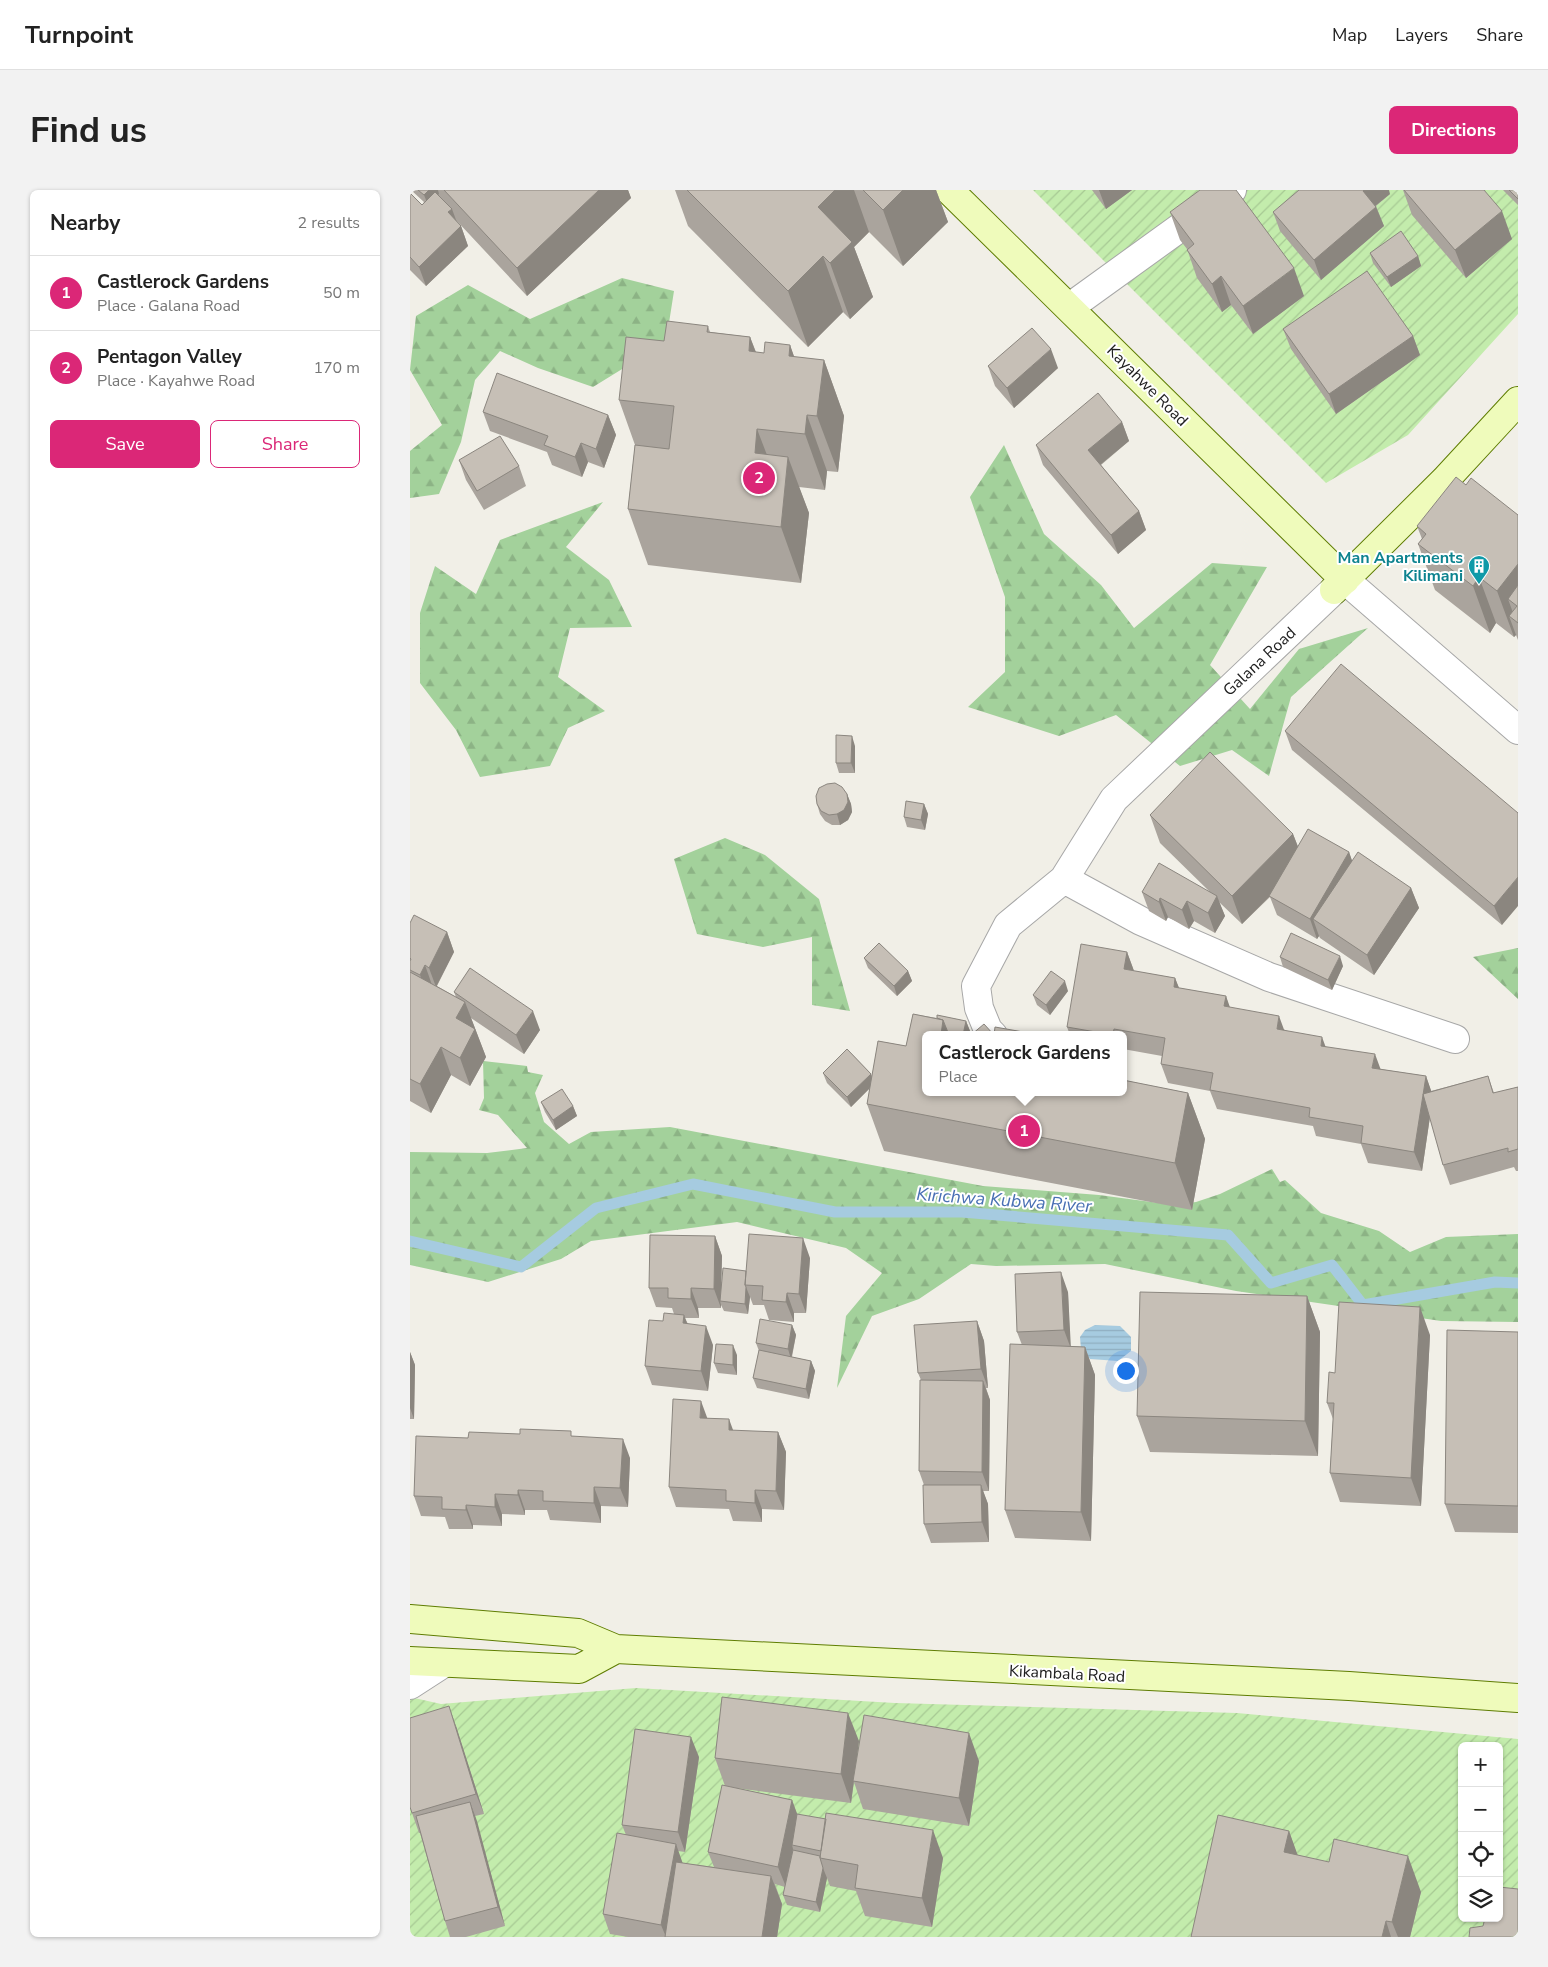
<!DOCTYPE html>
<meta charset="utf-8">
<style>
:root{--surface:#fff;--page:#f2f2f2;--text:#222;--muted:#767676;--line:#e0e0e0;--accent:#db2777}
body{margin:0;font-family:"Nunito Sans",sans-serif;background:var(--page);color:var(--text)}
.controls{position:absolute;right:15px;bottom:15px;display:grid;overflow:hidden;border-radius:8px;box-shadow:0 1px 4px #0004}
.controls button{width:45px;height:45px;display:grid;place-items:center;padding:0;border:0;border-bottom:1px solid var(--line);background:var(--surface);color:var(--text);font:25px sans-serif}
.you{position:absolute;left:715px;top:1180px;width:18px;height:18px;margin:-12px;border:4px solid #fff;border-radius:50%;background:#1a73e8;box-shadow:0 0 0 8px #1a73e833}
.badge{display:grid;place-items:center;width:32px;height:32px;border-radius:50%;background:var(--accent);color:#fff;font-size:16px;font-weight:700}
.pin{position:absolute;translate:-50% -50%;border:2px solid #fff;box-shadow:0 1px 5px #0006}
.popup{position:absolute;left:512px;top:841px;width:205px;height:65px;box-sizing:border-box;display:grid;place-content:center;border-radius:8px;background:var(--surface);filter:drop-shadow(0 1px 4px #0005);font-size:16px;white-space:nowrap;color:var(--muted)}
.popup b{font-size:19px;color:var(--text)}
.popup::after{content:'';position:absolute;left:50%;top:100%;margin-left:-10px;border:10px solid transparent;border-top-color:var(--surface)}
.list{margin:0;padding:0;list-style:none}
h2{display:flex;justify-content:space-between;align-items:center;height:65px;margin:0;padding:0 20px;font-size:21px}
h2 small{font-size:16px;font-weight:400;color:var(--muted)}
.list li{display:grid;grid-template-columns:32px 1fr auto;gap:15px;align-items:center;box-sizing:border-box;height:75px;padding:0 20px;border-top:1px solid var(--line)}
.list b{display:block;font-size:19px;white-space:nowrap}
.list p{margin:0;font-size:16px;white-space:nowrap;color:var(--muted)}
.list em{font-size:16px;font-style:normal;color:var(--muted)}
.actions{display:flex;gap:10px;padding:15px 20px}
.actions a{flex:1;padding:11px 0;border:1px solid var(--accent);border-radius:8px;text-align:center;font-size:18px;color:var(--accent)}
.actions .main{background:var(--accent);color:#fff}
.icon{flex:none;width:28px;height:28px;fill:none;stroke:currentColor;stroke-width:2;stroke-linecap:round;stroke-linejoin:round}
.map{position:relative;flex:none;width:1108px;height:1747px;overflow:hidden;border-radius:8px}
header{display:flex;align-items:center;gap:30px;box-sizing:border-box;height:70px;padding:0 25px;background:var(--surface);border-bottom:1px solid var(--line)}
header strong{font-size:24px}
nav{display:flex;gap:28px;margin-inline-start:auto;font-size:18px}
.intro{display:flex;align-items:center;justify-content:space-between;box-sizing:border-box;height:120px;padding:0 30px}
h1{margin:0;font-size:35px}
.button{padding:12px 22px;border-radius:8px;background:var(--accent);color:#fff;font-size:18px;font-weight:700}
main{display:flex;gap:30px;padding:0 30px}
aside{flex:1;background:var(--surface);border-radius:8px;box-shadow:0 1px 4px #0004}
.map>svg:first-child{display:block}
</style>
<header>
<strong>Turnpoint</strong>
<nav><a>Map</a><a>Layers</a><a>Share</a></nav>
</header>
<div class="intro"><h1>Find us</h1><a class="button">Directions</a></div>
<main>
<aside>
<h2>Nearby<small>2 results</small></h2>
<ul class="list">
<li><span class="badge">1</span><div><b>Castlerock Gardens</b><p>Place · Galana Road</p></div><em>50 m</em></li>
<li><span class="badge">2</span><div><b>Pentagon Valley</b><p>Place · Kayahwe Road</p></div><em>170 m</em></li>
</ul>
<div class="actions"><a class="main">Save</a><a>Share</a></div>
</aside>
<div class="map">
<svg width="1108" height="1747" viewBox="0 0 1108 1747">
<defs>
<pattern id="forest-firs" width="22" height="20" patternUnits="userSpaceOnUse" patternTransform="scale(1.25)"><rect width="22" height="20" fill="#a3d19b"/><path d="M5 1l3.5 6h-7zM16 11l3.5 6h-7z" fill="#8cb385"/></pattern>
<pattern id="garden-furrows" width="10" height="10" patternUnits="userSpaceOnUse" patternTransform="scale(1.25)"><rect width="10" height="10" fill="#c3ecac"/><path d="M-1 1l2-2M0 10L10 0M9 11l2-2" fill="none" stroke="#a7ca94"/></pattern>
<pattern id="water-rules" width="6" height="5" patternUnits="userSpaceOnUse" patternTransform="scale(1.25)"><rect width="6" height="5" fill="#a6cbe0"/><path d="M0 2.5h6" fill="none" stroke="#8faec0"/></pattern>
</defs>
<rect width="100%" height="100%" fill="#f1efe7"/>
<path fill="url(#forest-firs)" d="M212 88 264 101 256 152 183 197 128 178 90 161 65 190 51 252 29 304 0 308V261L32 235 0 180 6 126 58 95 120 129Z
M594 255 634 344 691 395 724 438 802 373 857 377 800 475 840 519 889 459 958 438 881 507 859 586 822 560 770 576 706 525 649 546 558 517 595 482V407L560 307Z
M193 312 156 357 199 390 222 437 160 438 148 487 195 521 158 538 140 576 70 587 46 540 10 493V423L25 376 66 404 90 350Z
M315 648 355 665 409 709 440 821 402 815V747L353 757 287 744 264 669Z
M1108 758V809L1063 767Z
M73 871 117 876 118 882 133 885 125 903 134 932 159 954 181 942 260 937 573 996 689 1005 764 1015 786 1012 810 1004 862 979 870 992 875 990 911 1023 969 1041 1000 1062 1036 1047 1108 1044V1132L1031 1131 826 1101 695 1074 586 1076 561 1074 509 1109 462 1126 427 1198 436 1126 472 1083 436 1058 327 1032 181 1051 151 1069 78 1092 0 1075V962L77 963 117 958 88 925 69 920 74 908Z"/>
<path fill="url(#garden-furrows)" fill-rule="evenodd" d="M623 0H1108V124L998 245 916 293Z
M226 1498 485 1513 827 1523 1108 1549V1747H0V1507L31 1514ZM1052 1556H1089V1728H1052Z"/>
<path fill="url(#water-rules)" d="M685 1135 710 1136 721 1147V1161L708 1171 680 1169 671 1159 670 1147 675 1140Z"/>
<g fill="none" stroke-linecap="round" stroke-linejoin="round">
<path stroke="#a6cbe0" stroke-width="11" d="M0 1051 111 1077 186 1018 283 994 425 1022H552L818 1045 861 1093 922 1075 953 1115 1085 1092 1108 1093"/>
<g stroke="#a7a7a7" stroke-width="30">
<path id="minor" d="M660 117 822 0
M935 390 1108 540
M654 689 731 731 859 787 1045 849
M583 845 578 840 569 818 566 796 598 735 654 689 704 609 924 400"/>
</g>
<g stroke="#a7a7a7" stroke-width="30">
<path id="tertiary" d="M0 1495 34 1473"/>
</g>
<g stroke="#5f7d02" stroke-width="30">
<path id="secondary" d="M539 0 935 390
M924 400 1035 290 1108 211
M0 1429 168 1443 206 1459 939 1496 1108 1508
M0 1471 169 1479 206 1459"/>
</g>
<use href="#minor" stroke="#fff" stroke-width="28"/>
<use href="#tertiary" stroke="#fff" stroke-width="28"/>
<use href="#secondary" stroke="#effbbb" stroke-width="28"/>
</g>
<path fill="#aaa49d" d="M1 0H218L221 8 117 106 46 30 51 36 58 56 16 96 0 80V3L12 15 14 12Z
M265 0H526L538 32 493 76 459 42 444 57 463 107 440 129 433 122 398 157 278 36Z
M682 0H722L696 19Z
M993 0H1074L1102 49 1056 88 1002 25Z
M1093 0H1108V15Z
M980 4 966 16 974 36 911 90 870 41 863 22Z
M760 22 894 106 843 144 821 115 812 122 787 88 777 59 770 50Z
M960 63 1008 66 1011 76 981 97 963 73Z
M298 136 300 142 340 147 346 162 354 163 380 155 384 167 414 170 434 226 428 282 417 281 415 300 389 297 399 323 391 393 238 375 218 319 225 255 209 210 254 151Z
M873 139 1003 146 1010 165 926 224 881 159Z
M578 176 648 178 604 218 585 196Z
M73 222 198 225 206 245 194 278 178 272 172 287 142 275 137 262 80 241Z
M712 232 719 251 691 275 729 321 736 340 708 364 633 275 626 255Z
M49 270 109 276 116 296 74 320 56 290Z
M1056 295 1108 325V450L1106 445 1104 447 1086 433 1080 443 1025 400 1008 354 1012 349 1007 336Z
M875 541 1108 623 1092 735 882 560Z
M445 556V583H429L426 573Z
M437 604 441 614 442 622 438 630 430 635H422L415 631 410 624 407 614Z
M514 614 518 624 515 640 497 637 494 627Z
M740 625 883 644 888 657 939 662 942 671 1001 698 1009 718 964 785 910 748 909 746 907 749 867 725 860 707 832 734 809 712 815 726 805 743 784 731 779 739 758 727 756 731 739 721 732 702 799 701 750 653Z
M0 733 37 742 44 762 27 796 46 807 44 802 130 840 114 864 61 828 76 867 60 896 41 885 21 923 0 911Z
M717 762 724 781 765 788 769 798 816 806 819 817 970 879 1016 886 1021 901 1078 886 1084 903 1108 897V981H1106L1104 977 1040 995 1033 975 1020 927 1012 981 958 973 951 954 906 946 903 936 807 919 800 901 758 893 751 874 752 866 713 859V845H660L657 837Z
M870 767 933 776 922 800 873 777Z
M454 768 498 781 502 791 487 806 458 778Z
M658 801 640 825 627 815 623 805Z
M503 824 527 828V825L556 831 560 841 559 845H515V902H713V890L778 903 795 949 782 1020 474 961 457 914 460 898 441 917 417 893 413 883 437 859 461 884 462 887 468 851 496 856Z
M131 912 163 916 167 926 146 940 135 922Z
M305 1046 312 1066 311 1092 336 1081 400 1068 396 1123H384V1132L359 1130 354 1115H343L340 1107 338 1124 314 1121 311 1115V1118H288L289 1128H275L278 1134 303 1155 298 1201 242 1195 235 1176 253 1131 264 1124 262 1118 246 1117 239 1098Z
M658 1102 660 1156 675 1157 685 1185 681 1351 605 1348 595 1320 612 1155 607 1142Z
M897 1106 910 1142 908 1266 740 1262 727 1226Z
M567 1131 574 1151 578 1198H576L580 1210 579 1301H573L578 1314 579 1352 521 1353 514 1334V1295L509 1281 511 1190 508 1183Z
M382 1135 386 1145 382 1167 401 1171 405 1181 399 1209 347 1198 343 1188 349 1161 346 1153Z
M1108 1142V1343L1045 1342 1035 1314Z
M1020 1145 1011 1316 930 1312 920 1283 923 1229 917 1213 925 1183Z
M0 1162 5 1175 4 1229H0Z
M327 1165V1185L308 1183 304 1173Z
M298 1228 323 1241 368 1242 376 1262 374 1320 352 1319V1332L323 1331 319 1319 266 1317 259 1297Z
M163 1246 220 1268 218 1317 191 1316V1333L140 1330 137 1320H115V1325L92 1324V1336L63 1335V1339H39L35 1327 11 1326 4 1306 58 1248Z
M46 1536 74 1624 65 1626 95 1736 56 1747H40L35 1731 10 1643H9L2 1623Z
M449 1551 446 1575 569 1571 559 1636 453 1619 444 1592 441 1613 326 1598 382 1610 387 1624 533 1668 522 1737 455 1726 446 1701 420 1696 417 1688 410 1722 377 1715 373 1705 375 1697 365 1694 372 1714 367 1747H218L200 1744 193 1724 216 1645 212 1635 289 1567 275 1662 268 1661 272 1673 304 1677 298 1662 315 1596 305 1568Z
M879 1641 887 1665 1011 1702 1000 1747H781Z"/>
<path fill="#8b867f" d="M19 0H28L29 4 18 15 14 5Z
M189 0H218L221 8 117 106 107 78Z
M425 0H444L459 42 444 57 463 107 440 129 420 73 408 17Z
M493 0H526L538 32 493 76 473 20Z
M689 0H722L696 19Z
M954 0H979L980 4 960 20 953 1Z
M966 17 974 36 911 90 904 70Z
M42 19 49 38 51 36 58 56 16 96 9 77 38 22Z
M1092 21 1102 49 1056 88 1045 60Z
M413 66 433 122 398 157 378 101Z
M1008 66 1011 76 981 97 977 87Z
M884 78 894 106 843 144 833 116Z
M811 86 821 115 812 122 802 94Z
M1003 146 1010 165 926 224 919 204Z
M340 147 361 203 339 161Z
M380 155 400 211 379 166Z
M641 159 648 178 604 218 597 198Z
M414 170 434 226 428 282 407 226Z
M198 225 206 245 194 278 186 259Z
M397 225 417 281 415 300 395 244Z
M712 232 719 251 685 279 678 260Z
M347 239 368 294 345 263Z
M171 253 178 272 172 287 165 267Z
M378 267 399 323 391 393 371 337Z
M729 321 736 340 708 364 701 345Z
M1108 374V420L1107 416 1098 409 1106 431 1099 426 1106 445 1104 447 1087 401Z
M1069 387 1086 433 1080 443 1063 396Z
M442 546 445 556V583L441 573Z
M437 604 441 614 442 622 438 630 430 635 427 624Z
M514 614 518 624 515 640 511 630Z
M883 644 894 672 832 734 822 706Z
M939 662 946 682 903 729 909 746 907 749 900 729Z
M1108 687V716L1092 735 1084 716Z
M1001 698 1009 718 964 785 957 765Z
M807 706 815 726 805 743 798 723Z
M750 708 758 727 756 731 749 712Z
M777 711 784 731 779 739 772 720Z
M37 742 44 762 26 797 19 778Z
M717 762 724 781 714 779Z
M930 766 933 776 922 800 918 790Z
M15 775 22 795 17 804 10 785Z
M498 781 502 791 487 806 484 796Z
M765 788 773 808 764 797Z
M655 791 658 801 640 825 636 815Z
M816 806 823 826 814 816Z
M55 812 76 867 60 896 50 868 46 828Z
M123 821 130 840 114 864 106 845Z
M869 826 876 845 867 839Z
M533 830 539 845H531Z
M556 831 560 841 559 845H553Z
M912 847 919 866 911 856Z
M31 857 41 885 21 923 10 894Z
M965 864 972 883 962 878Z
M461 884 464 894 441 917 437 907Z
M1016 886 1023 906 1012 981 1004 962Z
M778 903 795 949 782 1020 765 973Z
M163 916 167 926 146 940 143 930Z
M305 1046 312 1066 311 1111H310L311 1115V1118L304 1099Z
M393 1048 400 1068 396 1123 389 1104Z
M651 1082 658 1102 661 1159 654 1140Z
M336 1097 340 1107 338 1124 335 1114Z
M281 1098 288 1118 289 1128 281 1109Z
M377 1103 384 1123V1132L376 1112Z
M897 1106 910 1142 908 1266 895 1231Z
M1010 1117 1020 1145 1011 1316 1001 1288Z
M274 1125 281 1144 273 1133Z
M567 1131 574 1151 578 1198 571 1179Z
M382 1135 386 1145 381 1169 378 1159Z
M296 1136 303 1155 298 1201 291 1181Z
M323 1155 327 1165V1185L323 1175Z
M675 1157 685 1185 681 1351 671 1322Z
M0 1162 5 1175 4 1229 0 1218Z
M401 1171 405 1181 399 1209 396 1199Z
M573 1191 580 1210 579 1301 572 1282Z
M291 1211 298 1230 290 1228Z
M319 1229 326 1248 319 1240Z
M368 1242 376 1262 374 1320 366 1301Z
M213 1249 220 1268 218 1317 210 1298Z
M571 1295 578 1314 579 1352 572 1332Z
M184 1297 191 1316V1333L184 1313Z
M108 1300 115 1320V1325L108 1305Z
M345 1300 352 1319V1332L345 1313Z
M85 1304 92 1324V1336L85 1317Z
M56 1315 63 1335V1339L56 1320Z
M39 1516 46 1536 74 1624 66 1604Z
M438 1523 449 1551 441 1613 431 1584Z
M559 1543 569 1571 559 1636 549 1608Z
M281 1547 289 1567 275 1662 268 1642Z
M382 1610 389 1629 382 1655 383 1659 376 1697 368 1677Z
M60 1612 67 1631 95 1736 88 1717Z
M523 1640 533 1668 522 1737 512 1708Z
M879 1641 892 1677 874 1662Z
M266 1654 273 1674 256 1747 251 1735Z
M998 1666 1011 1702 1000 1747H988L982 1732Z
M413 1678 417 1688 410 1722 406 1712Z
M361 1686 372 1714 367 1747H352Z
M976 1731 981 1747H972Z"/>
<path fill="#c6bfb6" stroke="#8b867f" d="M8 0H19L14 5Z
M34 0H189L107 78Z
M277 0H425L408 17 442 52 420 73 413 66 378 101Z
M453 0H493L473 20Z
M790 0H826L884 78 833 116 811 86 802 94 777 60 784 54 760 22Z
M889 0H954L953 1 966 17 904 70 863 22Z
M994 0H1074L1092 21 1045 60Z
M1099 0H1108V9Z
M25 2 42 19 38 22 51 36 9 77 0 67V3L12 15Z
M991 41 1008 66 977 87 960 63Z
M957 81 1003 146 919 204 873 139Z
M257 131 298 136 297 142 340 147 339 161 354 163 355 152 380 155 379 166 414 170 407 226 397 225 395 244 347 239 345 263 378 267 371 337 218 319 225 255 259 259 264 216 209 210 216 147 254 151Z
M622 138 641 159 597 198 578 176Z
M87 183 198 225 186 259 171 253 165 267 134 255 138 246 73 222Z
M688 203 712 232 678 260 729 321 701 345 626 255Z
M90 246 109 276 67 301 49 270Z
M1046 287 1056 295 1061 288 1108 325V374L1087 401 1069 387 1063 396 1008 354 1016 344 1007 336Z
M1108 395V433L1099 426 1107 416 1098 409Z
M931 474 1108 623V687L1084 716 875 541Z
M426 545 442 546 441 573H426Z
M800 562 883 644 822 706 740 625Z
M425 593 432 597 437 604 438 612 434 620 427 624 419 625 411 621 407 614 406 606 409 598 417 594Z
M496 611 514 614 511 630 494 627Z
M898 639 939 662 900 729 859 706Z
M948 662 1001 698 957 765 903 729Z
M749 673 807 706 798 723 777 711 772 720 750 708 749 712 732 702Z
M4 725 37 742 19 778 15 775 10 785 0 780V771L1 769 0 768V733Z
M881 743 930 766 918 790 870 767Z
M469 753 498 781 484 796 454 768Z
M671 754 717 762 714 779 765 788 764 797 816 806 814 816 869 826 867 839 912 847 911 856 965 864 962 878 1016 886 1004 962 951 953 953 936 899 927 900 918 800 900 803 883 751 874 755 848 704 839 703 845 657 837Z
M60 778 123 821 106 845 44 802Z
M641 781 655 791 636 815 623 805Z
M0 782 55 812 46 828 65 839 50 868 31 857 10 894 0 889Z
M503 824 533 830 531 845H515V902H713V890L778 903 765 973 457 914 468 851 496 856Z
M527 825 556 831 553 845H539L533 830 527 828Z
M574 834 584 845H561Z
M585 837 619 843V845H584Z
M437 859 461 884 437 907 413 883Z
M1078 886 1083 903 1108 897V959L1098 962V958L1033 975 1013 904Z
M152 899 163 916 143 930 131 912Z
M339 1044 393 1048 389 1104 377 1103 376 1112 352 1110 353 1096 335 1095Z
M240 1045 305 1046 304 1099 281 1098V1109L258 1108V1098H239Z
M313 1078 336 1081 335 1095 336 1097 335 1114 310 1111Z
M651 1082 654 1140 607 1142 605 1084Z
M730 1102 897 1106 895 1231 727 1226Z
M929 1112 1010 1117 1001 1288 920 1283 924 1213H917L919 1182 925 1183Z
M254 1123 274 1125 273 1133 296 1136 291 1181 235 1176 239 1130 253 1131Z
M350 1129 382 1135 378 1159 346 1153Z
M567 1131 571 1179 508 1183 504 1135Z
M1037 1140 1108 1142V1316L1035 1314Z
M306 1154 323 1155V1175L304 1173Z
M600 1154 675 1157 671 1322 595 1320Z
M349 1160 401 1171 396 1199 343 1188Z
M510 1190 573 1191 572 1282 509 1281Z
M263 1209 291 1211 290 1228 319 1229V1240L368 1242 366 1301 345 1300V1313L316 1311V1300L259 1297Z
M110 1239 161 1241V1246L213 1249 210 1298 184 1297V1313L133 1311V1301L108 1300V1305L85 1304V1317L56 1315V1320L32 1319V1307L4 1306 6 1246 58 1248 59 1242 110 1244Z
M513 1295H571L572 1332 514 1334Z
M312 1507 438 1523 431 1584 305 1568Z
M39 1516 66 1604 2 1623 0 1617V1528Z
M454 1525 559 1543 549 1608 443 1591Z
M225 1539 281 1547 268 1642 212 1635Z
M312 1595 382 1610 368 1677 298 1662Z
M60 1612 88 1717 35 1731 6 1626Z
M416 1623 523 1640 512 1708 445 1698 448 1675 410 1668Z
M387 1624 416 1629 411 1661 382 1655Z
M808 1625 879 1641 874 1662 919 1672 924 1649 998 1666 982 1732 976 1731 972 1747H781Z
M207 1643 266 1654 251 1735 193 1724Z
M383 1660 410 1666V1668L413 1678 406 1712 373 1705Z
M266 1672 361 1686 352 1747H255Z
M1089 1697 1108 1699V1747H1059L1060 1738 1073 1736 1075 1728H1089Z"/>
<defs>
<g id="building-pin" transform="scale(1.125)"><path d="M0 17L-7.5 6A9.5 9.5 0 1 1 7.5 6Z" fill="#0f9aa8" stroke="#fff"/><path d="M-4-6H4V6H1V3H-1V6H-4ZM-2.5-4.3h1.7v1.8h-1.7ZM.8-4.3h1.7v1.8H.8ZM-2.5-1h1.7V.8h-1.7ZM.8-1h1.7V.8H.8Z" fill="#fff"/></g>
</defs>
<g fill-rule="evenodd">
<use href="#building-pin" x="1069" y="376"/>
</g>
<g text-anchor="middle" stroke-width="4" stroke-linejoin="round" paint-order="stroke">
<g font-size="16" fill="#202020" stroke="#fff">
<text transform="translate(738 195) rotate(45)" y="6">Kayahwe Road</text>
<text transform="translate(849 471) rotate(-43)" y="6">Galana Road</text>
<text transform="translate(657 1483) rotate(3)" y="6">Kikambala Road</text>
</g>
<g font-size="16" font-weight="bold" fill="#0d838f" stroke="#fff" text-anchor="end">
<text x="1053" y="373">Man Apartments<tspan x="1053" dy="18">Kilimani</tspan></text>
</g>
<g font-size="18" font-style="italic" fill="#4970b4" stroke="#fff">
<text transform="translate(594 1010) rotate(4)" y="6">Kirichwa Kubwa River</text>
</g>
</g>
</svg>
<div class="controls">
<button>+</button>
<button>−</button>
<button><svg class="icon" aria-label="locate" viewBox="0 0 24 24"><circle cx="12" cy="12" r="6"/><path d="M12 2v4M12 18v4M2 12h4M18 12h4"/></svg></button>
<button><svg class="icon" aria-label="layers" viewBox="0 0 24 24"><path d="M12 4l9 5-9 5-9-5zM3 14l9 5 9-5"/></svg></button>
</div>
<div class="you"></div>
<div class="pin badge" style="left:614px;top:941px">1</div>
<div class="popup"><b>Castlerock Gardens</b>Place</div>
<div class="pin badge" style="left:349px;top:288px">2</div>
</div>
</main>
